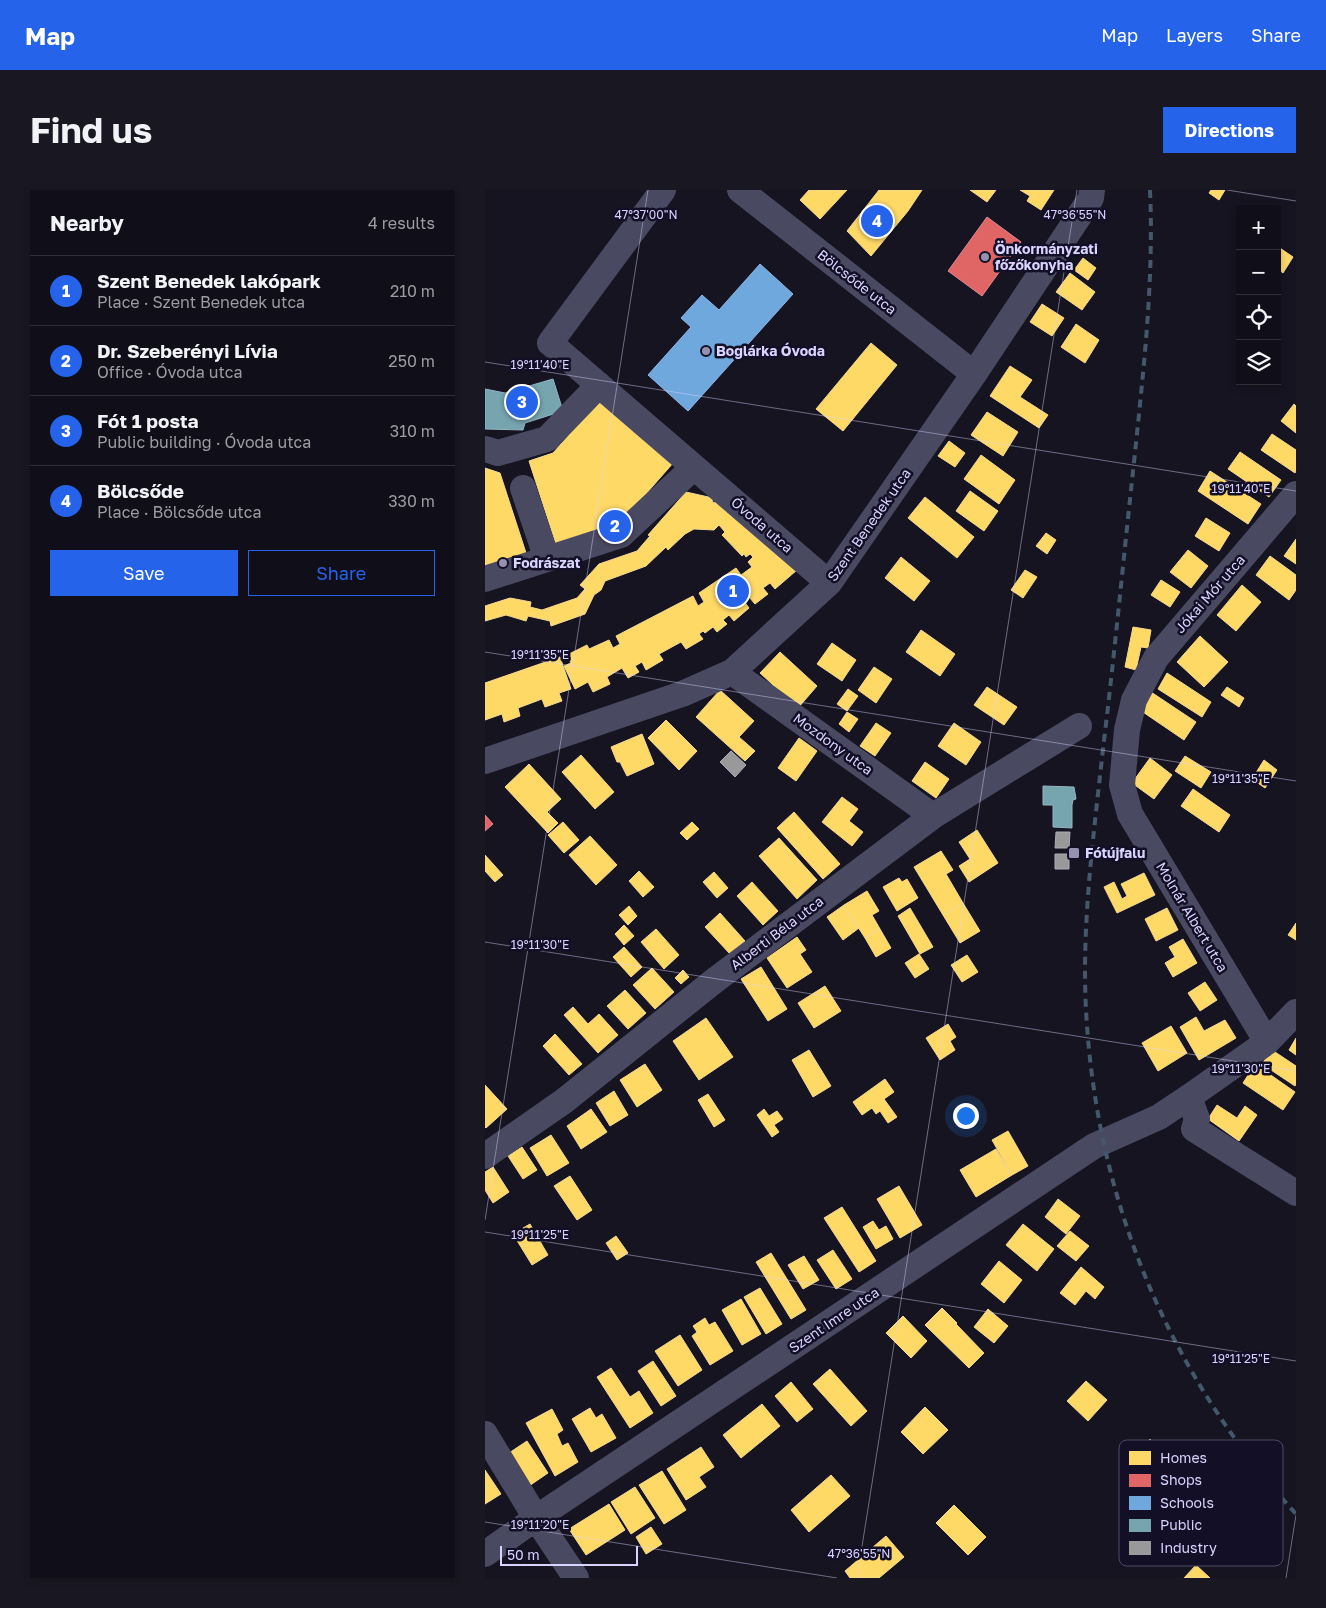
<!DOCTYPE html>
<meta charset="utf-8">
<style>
:root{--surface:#100f19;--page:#191822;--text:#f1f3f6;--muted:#9c9ca2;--line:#302f38;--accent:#2563eb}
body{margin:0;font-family:"Golos Text",sans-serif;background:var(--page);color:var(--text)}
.controls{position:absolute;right:15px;top:15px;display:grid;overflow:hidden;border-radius:0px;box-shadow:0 2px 8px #0003}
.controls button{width:45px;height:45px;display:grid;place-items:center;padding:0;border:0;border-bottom:1px solid var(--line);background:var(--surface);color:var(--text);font:25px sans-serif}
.scale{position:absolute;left:15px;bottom:12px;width:138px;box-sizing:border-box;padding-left:5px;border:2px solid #d9d4ff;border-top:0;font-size:14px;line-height:18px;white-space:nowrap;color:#d9d4ff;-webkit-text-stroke:4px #130f26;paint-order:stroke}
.you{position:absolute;left:480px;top:925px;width:18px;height:18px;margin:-12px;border:4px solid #fff;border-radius:50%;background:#1a73e8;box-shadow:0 0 0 8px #1a73e833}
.badge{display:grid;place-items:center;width:32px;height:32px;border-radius:50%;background:var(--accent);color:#fff;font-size:16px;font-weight:700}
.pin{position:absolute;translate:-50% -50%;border:2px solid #fff;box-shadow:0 1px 5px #0006}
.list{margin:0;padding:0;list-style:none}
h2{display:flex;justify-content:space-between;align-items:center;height:65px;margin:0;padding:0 20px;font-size:21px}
h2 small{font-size:16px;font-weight:400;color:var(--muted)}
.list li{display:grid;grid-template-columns:32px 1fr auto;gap:15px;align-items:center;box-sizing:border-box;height:70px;padding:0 20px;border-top:1px solid var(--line)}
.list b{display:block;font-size:19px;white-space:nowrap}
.list p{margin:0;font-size:16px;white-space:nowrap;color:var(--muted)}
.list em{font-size:16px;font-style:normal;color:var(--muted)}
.actions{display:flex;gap:10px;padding:15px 20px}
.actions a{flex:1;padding:11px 0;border:1px solid var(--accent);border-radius:0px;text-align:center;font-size:18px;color:var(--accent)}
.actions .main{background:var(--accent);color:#fff}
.icon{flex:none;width:28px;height:28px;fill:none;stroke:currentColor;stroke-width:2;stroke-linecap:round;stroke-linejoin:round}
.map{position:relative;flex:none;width:811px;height:1388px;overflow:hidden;border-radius:0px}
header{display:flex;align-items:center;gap:30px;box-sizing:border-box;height:70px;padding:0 25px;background:var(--accent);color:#fff}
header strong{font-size:24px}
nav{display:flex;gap:28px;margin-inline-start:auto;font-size:18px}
.intro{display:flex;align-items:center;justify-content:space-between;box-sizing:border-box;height:120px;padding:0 30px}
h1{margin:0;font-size:35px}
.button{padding:12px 22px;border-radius:0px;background:var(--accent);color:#fff;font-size:18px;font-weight:700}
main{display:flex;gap:30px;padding:0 30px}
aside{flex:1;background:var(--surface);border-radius:0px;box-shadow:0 2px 8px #0003}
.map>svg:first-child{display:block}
</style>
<header>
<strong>Map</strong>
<nav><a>Map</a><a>Layers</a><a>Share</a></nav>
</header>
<div class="intro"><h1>Find us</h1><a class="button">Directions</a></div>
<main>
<aside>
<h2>Nearby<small>4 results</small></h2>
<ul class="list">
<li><span class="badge">1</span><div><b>Szent Benedek lakópark</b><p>Place · Szent Benedek utca</p></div><em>210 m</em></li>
<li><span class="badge">2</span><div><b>Dr. Szeberényi Lívia</b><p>Office · Óvoda utca</p></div><em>250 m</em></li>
<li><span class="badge">3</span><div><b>Fót 1 posta</b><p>Public building · Óvoda utca</p></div><em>310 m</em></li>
<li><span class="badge">4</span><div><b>Bölcsőde</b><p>Place · Bölcsőde utca</p></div><em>330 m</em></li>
</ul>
<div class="actions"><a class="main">Save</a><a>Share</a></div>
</aside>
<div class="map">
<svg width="811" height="1388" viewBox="0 0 811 1388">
<rect width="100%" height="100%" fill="#161421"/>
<path fill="#ffd966" stroke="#f4d894" d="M324 0H362L335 29 315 10Z
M394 0H437L423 21 386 66 362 41Z
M485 0H511L502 12Z
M535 0H569L556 20 542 11 545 6Z
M726 0H740L734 10 724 3Z
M792 56 808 67 798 83 792 78Z
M598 68 611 78 603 90 589 80Z
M585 83 610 102 597 120 571 102Z
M557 114 579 128 567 146 545 132Z
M591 134 614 150 600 173 576 157Z
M386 153 412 175 358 241 331 219Z
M525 176 547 190 535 207 563 225 554 238 505 206Z
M117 208 189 272 132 337 72 357 44 271 68 263Z
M809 214 811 216V243L796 231Z
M502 222 533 242 518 266 486 245Z
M787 244 811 260V281L810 283 776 260Z
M464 251 480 263 470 277 453 266Z
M755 262 796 290 784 307 743 279Z
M496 265 530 290 514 314 479 289Z
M0 278 15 283 43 369 0 384Z
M725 281 776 314 763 334 713 301Z
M485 301 513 321 499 341 471 321Z
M201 302 228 308 227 312 238 314 312 380 290 399 285 393 278 398 283 404 270 414 264 407 259 411 264 418 249 431 244 425 238 430 242 434 232 442 228 437 220 443 218 441 214 444 218 449 201 459 196 452 174 464 178 470 161 480 157 472 150 476 154 482 143 488 137 478 122 487 125 494 108 502 103 492 90 499 79 476 86 473 82 465 102 455 104 459 124 450 128 458 135 454 131 446 208 406 213 416 219 412 214 403 251 378 256 385 267 377 263 372 268 367 265 364 261 367 259 364 257 366 237 345 240 342 234 335 229 340 209 339 200 344 183 360 181 357 161 376 120 391 116 400 109 405 100 424 66 436 65 431 43 426 41 431 21 425 0 431V416L25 408 46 412 45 417 57 420 92 408 100 399 95 395 114 374 152 361 165 346 163 345Z
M440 307 489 347 472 368 423 328Z
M721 328 745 343 734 361 710 346Z
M561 343 571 350 562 364 551 356Z
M811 349V374L799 366Z
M703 360 723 376 706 398 685 382Z
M785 366 811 385V400L804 410 771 385Z
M416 367 445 391 429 411 400 388Z
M540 380 552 387 538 408 526 400Z
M676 390 695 402 685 417 666 405Z
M757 395 776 412 751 441 732 425Z
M648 437 666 440 663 458 656 457 651 480 640 477Z
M436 440 470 464 455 486 421 462Z
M715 446 743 472 719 497 692 472Z
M347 453 371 470 357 491 332 474Z
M295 462 332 496 313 518 275 483Z
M75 467 86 499 74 503 77 511 60 517 57 509 33 518 35 526 19 532 17 524 0 530V493Z
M389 477 407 489 391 513 373 500Z
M682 483 726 512 717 527 673 499Z
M502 497 532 517 519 535 489 515Z
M742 497 759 508 754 517 736 505Z
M363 499 373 506 362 521 352 514Z
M235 500 269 531 254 547 270 561 260 571 211 527Z
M663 500 711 532 699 550 652 518Z
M362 522 373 529 364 542 354 534Z
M181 530 212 561 194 580 163 548Z
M391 533 406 543 390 566 375 556Z
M469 533 496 552 481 575 453 556Z
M157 544 169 574 142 586 135 572H132L126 557Z
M314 548 332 561 311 591 293 578Z
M96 565 129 602 110 619 77 582Z
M700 566 726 582 716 598 690 581Z
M665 568 687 585 669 609 647 593Z
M779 570 792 580 780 598 767 589Z
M440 572 464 589 451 608 427 591Z
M44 574 76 609 62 622 73 633 63 643 20 597Z
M708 599 745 625 734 642 696 616Z
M357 607 373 619 364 631 378 642 367 656 337 632Z
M309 622 355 674 338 689 292 638Z
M78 632 94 650 79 663 63 645Z
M207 632 214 639 202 650 195 643Z
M492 640 513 673 484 692 474 676 485 669 474 652Z
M105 646 132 675 111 695 84 665Z
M294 648 332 690 312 709 274 666Z
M456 661 468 680 461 684 478 713 458 725 429 677Z
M0 665 18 685 10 692 0 681Z
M154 681 169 697 158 707 144 691Z
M229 682 243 698 232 708 218 692Z
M659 683 670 705 632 723 619 697 629 692 637 709 642 706 636 694Z
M414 688 417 692 422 689 433 708 412 721 398 697Z
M267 692 293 721 278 735 252 706Z
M382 701 394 721 387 725 395 739 380 748 359 715Z
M478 713 495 741 475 753 458 725Z
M359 715 374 738 358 750 342 727Z
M144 716 152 726 143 735 134 725Z
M425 718 448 757 435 764 413 726Z
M682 718 693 740 671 751 660 729Z
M235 723 260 751 245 764 220 737Z
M811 733V750L803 745Z
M139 735 149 746 139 755 130 744Z
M171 739 194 765 179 779 156 752Z
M395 739 406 758 391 767 380 748Z
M312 747 321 760 315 764 327 782 302 798 282 768Z
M698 749 712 773 688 787 680 773 690 767 684 757Z
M139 757 157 777 146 787 128 767Z
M434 764 444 779 430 788 420 773Z
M482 765 493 782 477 792 466 775Z
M276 777 302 819 283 831 256 789Z
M167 778 189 802 170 819 148 795Z
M198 780 204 787 196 794 190 788Z
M720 792 732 810 715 821 703 803Z
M340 796 356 821 329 838 313 813Z
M140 800 161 823 143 839 122 816Z
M88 817 103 834 114 824 133 845 113 863 79 825Z
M711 827 719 841 740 830 751 848 714 870 695 837Z
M221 828 248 867 214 890 188 851Z
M463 834 471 847 465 851 470 860 455 870 441 848Z
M686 836 702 863 673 881 657 853Z
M70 844 97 874 84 885 58 856Z
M811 848V865L804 860Z
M324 860 346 896 328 907 307 870Z
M787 860 811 876V894L810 896 777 874Z
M160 874 177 900 152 917 135 890Z
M770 874 810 902 798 920 758 893Z
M400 889 409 902 399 909 412 927 403 933 395 921 391 924 387 918 377 925 368 912Z
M0 895 22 919 1 938 0 937Z
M129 901 143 925 125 936 111 913Z
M223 904 240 930 229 937 213 910Z
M732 915 752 928 760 916 772 925 754 951 723 929Z
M106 919 122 942 96 959 82 936Z
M279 919 284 926 292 921 298 929 289 935 294 942 287 947 272 925Z
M523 941 543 976 527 985 507 950Z
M66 945 84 973 62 986 45 958Z
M37 957 52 980 38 989 23 966Z
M511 959 527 985 491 1007 475 980Z
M8 977 24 1002 8 1013 0 1000V982Z
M85 986 107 1020 92 1030 69 996Z
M414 996 437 1035 415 1048 392 1009Z
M573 1009 595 1026 581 1044 560 1027Z
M357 1017 391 1071 374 1082 339 1028Z
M388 1031 394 1040 401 1036 408 1049 391 1059 378 1037Z
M45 1034 63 1065 47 1075 28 1044Z
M538 1034 569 1059 552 1081 521 1055Z
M585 1041 604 1056 591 1071 572 1056Z
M131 1046 143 1063 132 1070 121 1053Z
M348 1060 367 1089 351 1099 332 1070Z
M286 1063 321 1120 306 1129 271 1072Z
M319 1066 334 1090 318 1099 303 1075Z
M514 1071 537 1090 519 1113 496 1094Z
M596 1077 619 1097 610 1109 601 1101 590 1115 575 1103Z
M275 1098 297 1134 281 1144 259 1107Z
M256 1109 276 1144 257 1155 237 1120Z
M457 1118 472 1133 471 1134 499 1163 484 1178 440 1135Z
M503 1119 523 1136 509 1153 489 1137Z
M418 1126 442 1151 426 1168 401 1143Z
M220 1128 224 1135 230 1132 248 1161 225 1175 207 1146 212 1142 208 1136Z
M195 1145 217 1180 193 1196 170 1161Z
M168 1171 191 1206 176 1216 153 1181Z
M126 1178 145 1207 154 1201 168 1223 145 1238 112 1187Z
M345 1179 382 1221 366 1236 328 1194Z
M601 1191 622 1210 603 1231 582 1211Z
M306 1192 328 1219 312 1232 290 1206Z
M277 1214 295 1236 256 1268 238 1245Z
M440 1217 463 1240 438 1264 416 1242Z
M105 1218 111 1228 117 1224 131 1248 106 1262 87 1229Z
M67 1219 78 1240 72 1244 77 1256 83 1253 93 1272 70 1286 41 1233Z
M665 1249 689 1272 676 1285 652 1262Z
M42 1251 63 1283 44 1296 24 1263Z
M216 1257 229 1277 214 1287 221 1297 201 1310 182 1279Z
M0 1280 16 1304 0 1314Z
M177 1281 201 1320 179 1334 154 1295Z
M346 1285 365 1306 324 1342 306 1320Z
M150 1297 170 1328 146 1344 126 1312Z
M124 1314 140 1340 101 1365 84 1339Z
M469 1315 501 1347 483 1365 451 1333Z
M166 1337 177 1354 161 1364 151 1347Z
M401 1346 419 1367 394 1388H365L360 1381Z
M711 1375 725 1388H699Z"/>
<path fill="#e06666" stroke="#de8794" d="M502 27 536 52 497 106 463 81Z
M0 625 8 634 0 641Z"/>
<path fill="#6fa8dc" stroke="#8fb5e6" d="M275 74 308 104 203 221 163 185 206 137 196 128 217 105 234 120Z"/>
<path fill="#76a5af" stroke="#94b3c7" d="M68 189 78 221 40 233 38 240 0 239V199L20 203Z
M558 596 589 597 591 609 588 610 587 615V638L568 637V615H558Z"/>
<path fill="#999" stroke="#acabb8" d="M246 561 261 575 250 587 235 572Z
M571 642H585L584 658H570Z
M570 664H584V679H570Z"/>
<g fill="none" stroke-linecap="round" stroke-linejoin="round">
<path stroke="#4a4962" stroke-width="26" d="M178 0 65 153 344 393
M255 0 489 184
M0 259 13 263 62 249 114 195
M38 298 62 369
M0 389 136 345 209 277
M247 482 448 626
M0 571 197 504 247 482 344 393 489 184 606 8 607 0
M782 852 645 624 637 595 642 540 649 510 671 468 811 304
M704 907 712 929 709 939 811 1003
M0 966 79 911 229 791 448 626 594 536
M0 1244 51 1328 91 1388
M0 1364 51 1328 609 956 674 927 704 907 782 852 811 822"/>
<path stroke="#43596b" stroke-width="4" stroke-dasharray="8 6" stroke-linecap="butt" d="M665 0C669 88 659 175 650 263 639 362 630 461 618 559 608 651 595 744 602 836 615 1019 687 1188 811 1324"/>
</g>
<path fill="none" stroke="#d9d4ff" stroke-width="1" stroke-opacity="0.45" d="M742 0 811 11M0 172 811 301M0 462 811 591M0 752 811 881M0 1030 163 0M0 1042 811 1171M0 1332 352 1388M372 1388 592 0M801 1388 811 1325"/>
<g fill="#9591b1" stroke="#130f26" stroke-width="2">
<circle cx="500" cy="67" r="5"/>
<circle cx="221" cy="161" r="5"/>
<circle cx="18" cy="373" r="5"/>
<rect x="583" y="657" width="12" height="12" rx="2.5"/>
</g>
<g text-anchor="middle" stroke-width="5" stroke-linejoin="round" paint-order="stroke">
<g font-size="14" font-weight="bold" fill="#d9d4ff" stroke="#130f26" text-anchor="start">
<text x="510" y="64">Önkormányzati<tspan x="510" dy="16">főzőkonyha</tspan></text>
<text x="231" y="166">Boglárka Óvoda</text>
<text x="28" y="378">Fodrászat</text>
<text x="600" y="668">Fótújfalu</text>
</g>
<g font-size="14" fill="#d9d4ff" stroke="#130f26">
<text transform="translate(372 92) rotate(38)" y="5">Bölcsőde utca</text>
<text transform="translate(277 335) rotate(41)" y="5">Óvoda utca</text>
<text transform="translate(384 335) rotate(-55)" y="5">Szent Benedek utca</text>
<text transform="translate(725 404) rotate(-49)" y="5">Jókai Mór utca</text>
<text transform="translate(348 554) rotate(36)" y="5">Mozdony utca</text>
<text transform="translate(707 727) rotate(59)" y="5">Molnár Albert utca</text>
<text transform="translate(292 743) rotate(-37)" y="5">Alberti Béla utca</text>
<text transform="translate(349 1130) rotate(-34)" y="5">Szent Imre utca</text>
</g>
</g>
<rect x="634" y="1250" width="164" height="126" rx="8" fill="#130f26" stroke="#4e4a67" stroke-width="1"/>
<rect x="644" y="1261" width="22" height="14" fill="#ffd966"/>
<rect x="644" y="1284" width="22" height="13" fill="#e06666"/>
<rect x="644" y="1306" width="22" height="14" fill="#6fa8dc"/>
<rect x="644" y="1329" width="22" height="13" fill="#76a5af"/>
<rect x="644" y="1351" width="22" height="14" fill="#999"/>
<g font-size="14" fill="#d9d4ff">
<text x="675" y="1273">Homes</text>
<text x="675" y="1295">Shops</text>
<text x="675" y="1318">Schools</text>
<text x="675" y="1340">Public</text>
<text x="675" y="1363">Industry</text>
</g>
<g font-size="12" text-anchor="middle" fill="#d9d4ff" stroke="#130f26" stroke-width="5" stroke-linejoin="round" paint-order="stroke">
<text x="590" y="29">47°36'55"N</text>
<text x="161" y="29">47°37'00"N</text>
<text x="55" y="179">19°11'40"E</text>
<text x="756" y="303">19°11'40"E</text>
<text x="55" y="469">19°11'35"E</text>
<text x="756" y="593">19°11'35"E</text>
<text x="55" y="759">19°11'30"E</text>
<text x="756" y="883">19°11'30"E</text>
<text x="55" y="1049">19°11'25"E</text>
<text x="756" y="1173">19°11'25"E</text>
<text x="55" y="1339">19°11'20"E</text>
<text x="374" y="1368">47°36'55"N</text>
</g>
</svg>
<div class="controls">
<button>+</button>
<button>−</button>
<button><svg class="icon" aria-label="locate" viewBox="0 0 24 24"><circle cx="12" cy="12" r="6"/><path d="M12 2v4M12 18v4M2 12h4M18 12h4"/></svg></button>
<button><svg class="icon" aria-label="layers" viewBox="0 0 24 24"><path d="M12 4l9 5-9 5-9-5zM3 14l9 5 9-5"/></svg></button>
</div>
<div class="scale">50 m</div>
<div class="you"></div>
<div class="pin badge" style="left:248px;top:401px">1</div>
<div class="pin badge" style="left:130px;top:336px">2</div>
<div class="pin badge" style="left:37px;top:212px">3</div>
<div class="pin badge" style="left:392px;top:31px">4</div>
</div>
</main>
